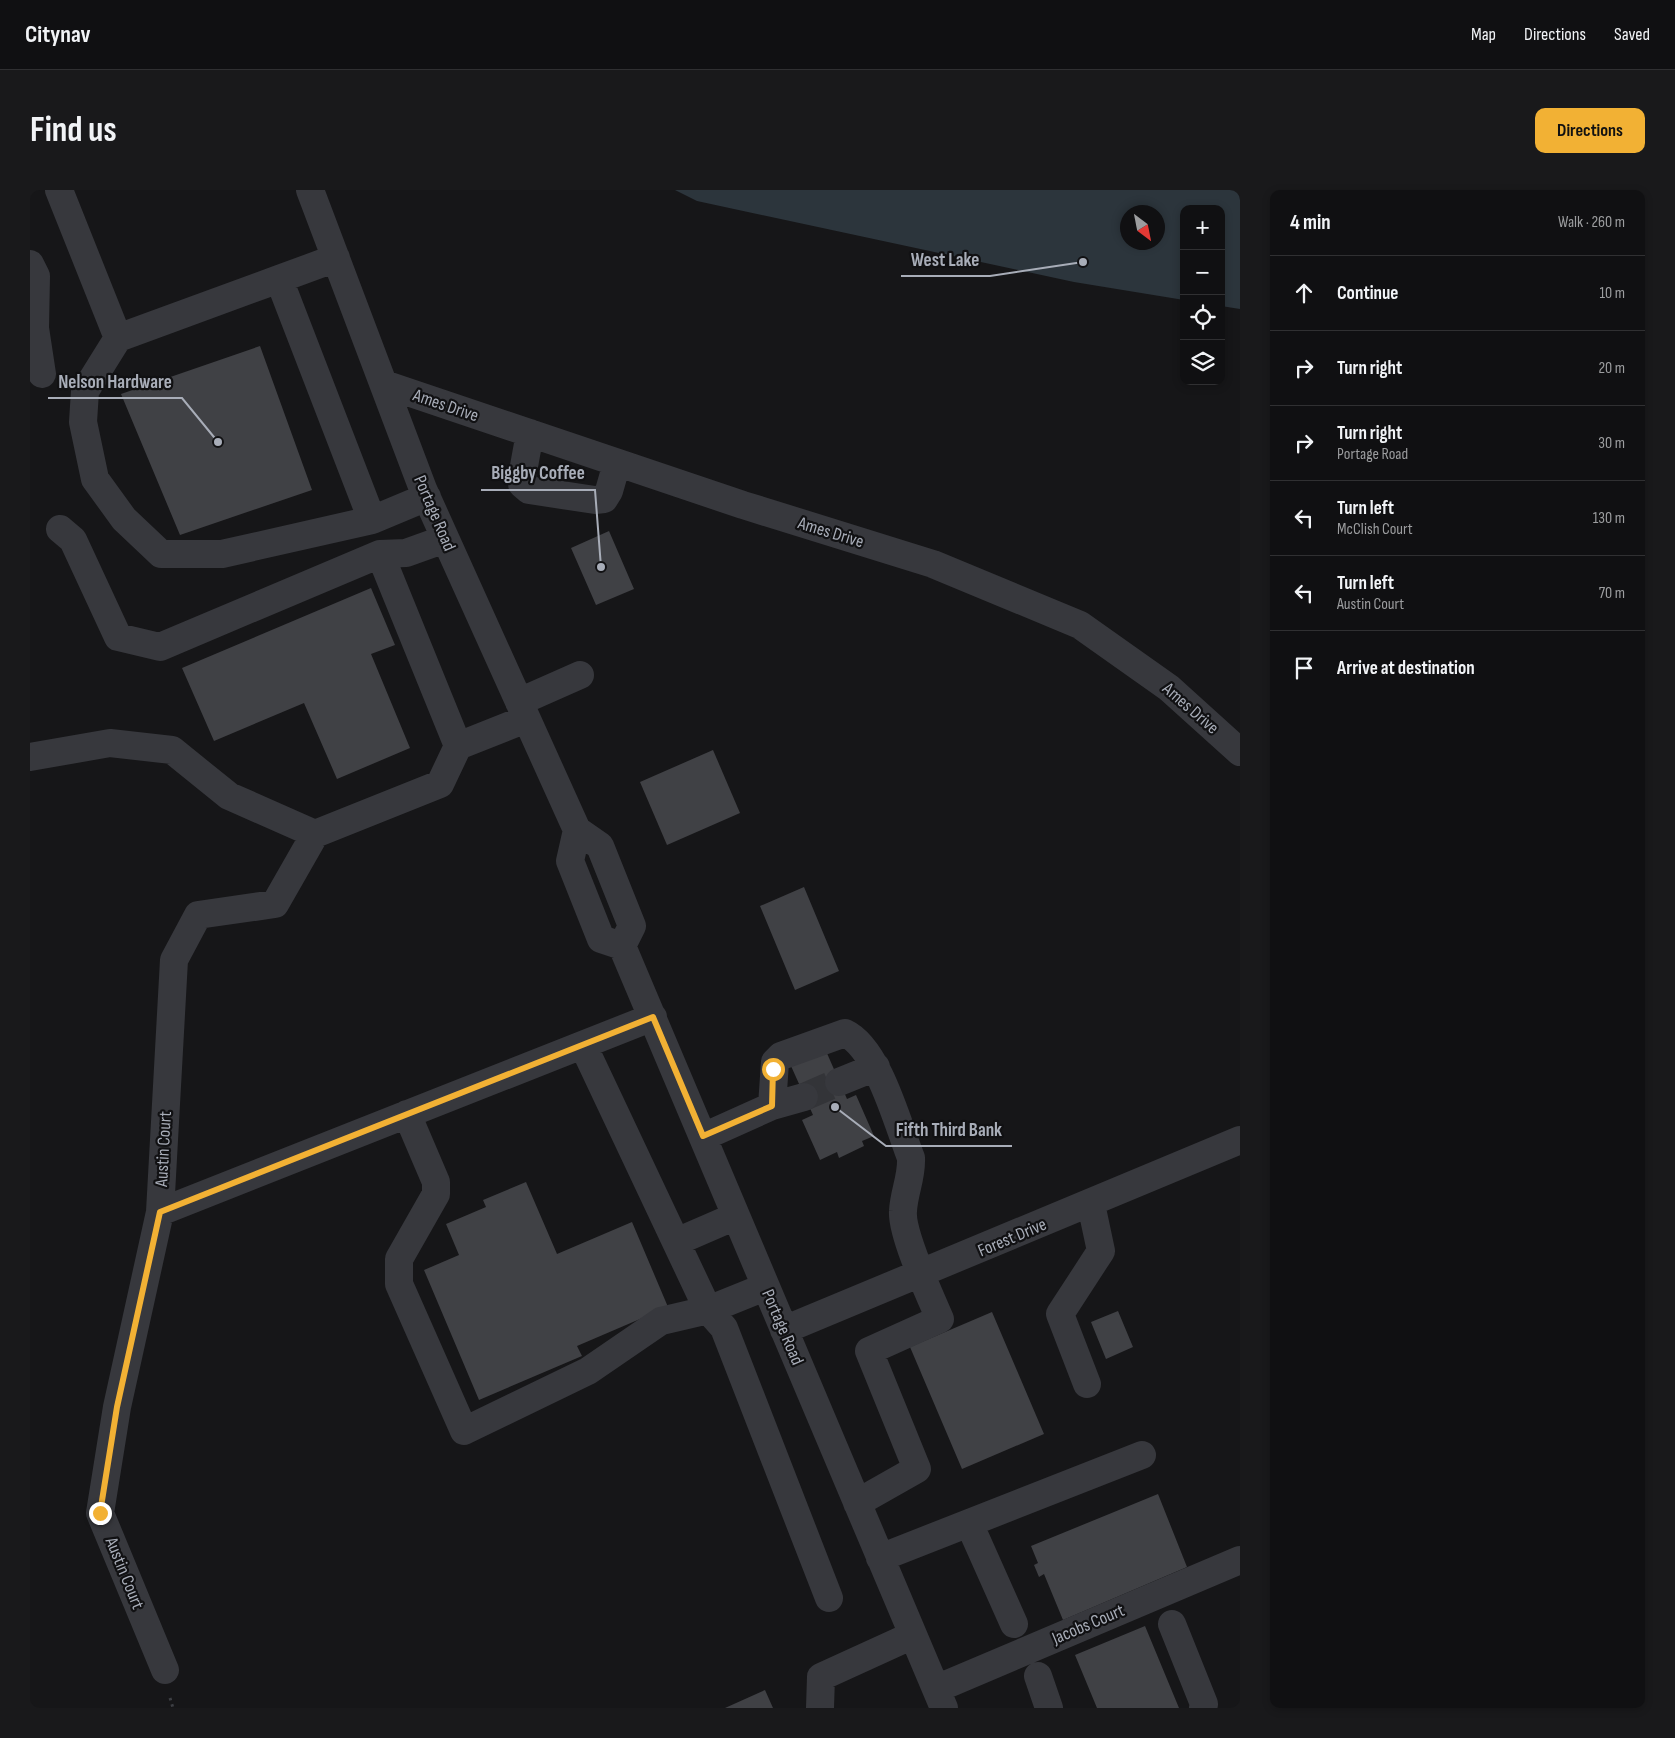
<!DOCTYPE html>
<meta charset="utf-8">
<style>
:root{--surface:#101012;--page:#19191b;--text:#f1f3f6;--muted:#9c9d9f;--line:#303032;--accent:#f2b134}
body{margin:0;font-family:"Sofia Sans Condensed",sans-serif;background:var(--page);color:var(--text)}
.controls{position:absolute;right:15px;top:15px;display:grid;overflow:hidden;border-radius:10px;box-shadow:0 2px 8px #0003}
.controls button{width:45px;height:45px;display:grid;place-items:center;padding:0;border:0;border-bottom:1px solid var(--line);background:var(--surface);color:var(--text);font:25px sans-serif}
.compass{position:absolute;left:1090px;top:15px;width:45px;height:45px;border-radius:50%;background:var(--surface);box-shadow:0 2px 8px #0003;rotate:148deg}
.stop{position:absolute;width:15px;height:15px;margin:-11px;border:4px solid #f2b134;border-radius:50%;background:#fff}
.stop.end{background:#f2b134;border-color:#fff;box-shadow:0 1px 5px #0008}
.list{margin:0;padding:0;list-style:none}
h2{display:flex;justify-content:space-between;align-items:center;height:65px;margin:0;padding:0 20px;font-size:21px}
h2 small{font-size:16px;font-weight:400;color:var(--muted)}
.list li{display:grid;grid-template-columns:32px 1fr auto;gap:15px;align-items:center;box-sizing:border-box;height:75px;padding:0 20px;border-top:1px solid var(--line)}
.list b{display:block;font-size:19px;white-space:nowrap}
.list p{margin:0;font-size:16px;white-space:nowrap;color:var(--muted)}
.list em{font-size:16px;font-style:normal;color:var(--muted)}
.icon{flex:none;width:28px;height:28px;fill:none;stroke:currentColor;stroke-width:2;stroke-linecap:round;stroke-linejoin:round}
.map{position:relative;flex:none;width:1210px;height:1518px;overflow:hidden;border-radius:10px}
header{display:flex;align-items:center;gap:30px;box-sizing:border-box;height:70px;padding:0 25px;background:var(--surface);border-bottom:1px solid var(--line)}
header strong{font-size:24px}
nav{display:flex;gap:28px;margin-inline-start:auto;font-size:18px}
.intro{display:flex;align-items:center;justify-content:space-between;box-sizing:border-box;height:120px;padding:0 30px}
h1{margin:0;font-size:35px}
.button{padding:12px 22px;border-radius:10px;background:var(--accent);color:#111;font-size:18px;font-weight:700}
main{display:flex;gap:30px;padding:0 30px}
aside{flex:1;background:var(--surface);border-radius:10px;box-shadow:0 2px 8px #0003}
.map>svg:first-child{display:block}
</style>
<header>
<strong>Citynav</strong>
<nav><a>Map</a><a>Directions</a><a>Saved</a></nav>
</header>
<div class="intro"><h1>Find us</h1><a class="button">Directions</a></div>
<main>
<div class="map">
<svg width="1210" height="1518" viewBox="0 0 1210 1518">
<rect width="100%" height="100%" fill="#161618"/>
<path fill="#2c353c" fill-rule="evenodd" d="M645 0H1210V119L1191 116V19H1154V110L1044 92 667 11ZM1098 22H1128V52H1098Z"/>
<path fill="#404145" d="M230 156 282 300 150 345 91 204Z
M579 341 604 399 566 415 541 358Z
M341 398 365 455 341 464 380 558 307 589 274 513 184 551 152 478Z
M683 560 710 623 637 655 610 592Z
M774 697 809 781 765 800 730 716Z
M796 861 817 909 826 905 844 946 832 951 834 956 809 968 807 962 790 970 772 930 783 925 761 876Z
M496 992 527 1064 602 1032 638 1117 547 1156 552 1166 449 1210 394 1080 429 1065 416 1034 456 1017 453 1010Z
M1088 1121 1103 1157 1076 1169 1061 1132Z
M962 1122 1014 1244 932 1279 880 1157Z
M1128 1304 1157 1377 1033 1430 1014 1384 1009 1387 1004 1375 1008 1373 1001 1356Z
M1115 1436 1149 1518H1067L1045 1465Z
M735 1500 743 1518H695Z"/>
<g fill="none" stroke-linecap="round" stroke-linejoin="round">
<path stroke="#333438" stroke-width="28" stroke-dasharray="28 14" stroke-linecap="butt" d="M774 907 809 892"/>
<path stroke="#3d3f44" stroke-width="3" stroke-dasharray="2.5 4" stroke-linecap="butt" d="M140 1508 143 1518"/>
<path stroke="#37383d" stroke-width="28" d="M29 0 88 148 249 89
M280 0 393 299 547 640 570 656 602 736 592 756
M306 68 249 89 342 330 397 307
M0 74 6 86 5 138 12 184
M88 148 55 201 53 232 65 289 94 329 131 364H192L342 330
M354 194 713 315 903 374 1050 435 1139 498 1210 562
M500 243 492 287V294L499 300 565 310 574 309 579 301 587 273
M30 339 43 350 88 447 130 457 350 364 376 363 415 349
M350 364 428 556 496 529
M489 512 550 485
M0 567 80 553 142 560 199 606 285 644
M547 640 540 671 571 749 592 756 914 1518
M553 855 678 1120 694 1138 799 1408
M809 892 846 877
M742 916 745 872 751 866 815 843C848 858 868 935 881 968 882 987 874 1002 873 1021 871 1043 900 1106 910 1129L839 1161 887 1279 827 1313
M377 924 406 992V1004L369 1069V1094L434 1241 558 1181 631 1131 678 1120 735 1097
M673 947 742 916 774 907
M130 1022 623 827
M646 1052 706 1026
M754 1140 1210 950
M1057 1194 1030 1124 1071 1061 1061 1014
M939 1333 984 1434
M850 1368 1112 1265
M1142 1434 1174 1514 1173 1518
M135 1480 70 1323 87 1217 130 1022 144 770 168 725 245 714 285 644 410 594 428 556
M1008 1486 1019 1518
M906 1499 1210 1370
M790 1518 791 1487 883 1445"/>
</g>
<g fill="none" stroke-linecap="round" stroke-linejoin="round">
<path stroke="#f2b134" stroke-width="6" d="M70 1323 87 1217 130 1022 623 827 673 946 742 916 743 879"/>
</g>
<g text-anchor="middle" stroke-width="4.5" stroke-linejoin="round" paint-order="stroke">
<g font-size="18" fill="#a8adb8" stroke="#111113">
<text transform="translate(416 215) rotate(19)" y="6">Ames Drive</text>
<text transform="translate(405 323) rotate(67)" y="6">Portage Road</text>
<text transform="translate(801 342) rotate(17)" y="6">Ames Drive</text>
<text transform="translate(1161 518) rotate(41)" y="6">Ames Drive</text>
<text transform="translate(133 959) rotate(-87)" y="6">Austin Court</text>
<text transform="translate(982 1047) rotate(-23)" y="6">Forest Drive</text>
<text transform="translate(753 1137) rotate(67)" y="6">Portage Road</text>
<text transform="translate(95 1383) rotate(68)" y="6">Austin Court</text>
<text transform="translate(1058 1434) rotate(-23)" y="6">Jacobs Court</text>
</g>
</g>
<path fill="none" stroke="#a8adb8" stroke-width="2" d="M1053 72L960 86H871M188 252L152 208H18M571 377L565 300H451M805 917L856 956H982"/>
<g fill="#a8adb8" stroke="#111113" stroke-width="2">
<circle cx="1053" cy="72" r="5"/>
<circle cx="188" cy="252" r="5"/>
<circle cx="571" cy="377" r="5"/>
<circle cx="805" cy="917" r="5"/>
</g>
<g font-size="19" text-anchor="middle" font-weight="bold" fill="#a8adb8" stroke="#111113" stroke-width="4.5" stroke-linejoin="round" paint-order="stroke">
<text x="915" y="76">West Lake</text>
<text x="85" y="198">Nelson Hardware</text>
<text x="508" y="289">Biggby Coffee</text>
<text x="919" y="946">Fifth Third Bank</text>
</g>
</svg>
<div class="controls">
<button>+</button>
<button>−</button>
<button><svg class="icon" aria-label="locate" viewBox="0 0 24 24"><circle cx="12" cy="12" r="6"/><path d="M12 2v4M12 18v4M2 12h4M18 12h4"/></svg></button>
<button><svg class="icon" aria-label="layers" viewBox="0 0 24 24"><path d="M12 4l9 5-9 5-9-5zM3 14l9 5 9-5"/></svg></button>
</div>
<svg class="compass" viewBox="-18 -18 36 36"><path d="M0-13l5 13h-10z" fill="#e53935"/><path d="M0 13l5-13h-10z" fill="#9c9d9f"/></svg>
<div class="stop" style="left:743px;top:879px"></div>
<div class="stop end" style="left:70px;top:1323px"></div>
</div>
<aside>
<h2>4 min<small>Walk · 260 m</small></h2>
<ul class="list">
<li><svg class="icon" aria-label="ahead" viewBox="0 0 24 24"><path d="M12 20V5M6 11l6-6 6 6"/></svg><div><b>Continue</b></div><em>10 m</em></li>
<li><svg class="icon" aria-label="right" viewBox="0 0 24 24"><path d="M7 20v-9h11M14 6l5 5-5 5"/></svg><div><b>Turn right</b></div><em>20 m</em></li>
<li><svg class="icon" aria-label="right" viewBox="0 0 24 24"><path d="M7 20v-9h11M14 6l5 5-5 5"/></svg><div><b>Turn right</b><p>Portage Road</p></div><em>30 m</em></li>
<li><svg class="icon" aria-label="left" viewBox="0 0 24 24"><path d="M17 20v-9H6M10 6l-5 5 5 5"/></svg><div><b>Turn left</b><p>McClish Court</p></div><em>130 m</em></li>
<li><svg class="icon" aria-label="left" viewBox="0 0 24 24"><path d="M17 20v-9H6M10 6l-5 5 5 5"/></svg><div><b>Turn left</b><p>Austin Court</p></div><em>70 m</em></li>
<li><svg class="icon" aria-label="arrive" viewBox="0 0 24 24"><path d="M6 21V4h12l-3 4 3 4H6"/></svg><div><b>Arrive at destination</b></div></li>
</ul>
</aside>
</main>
